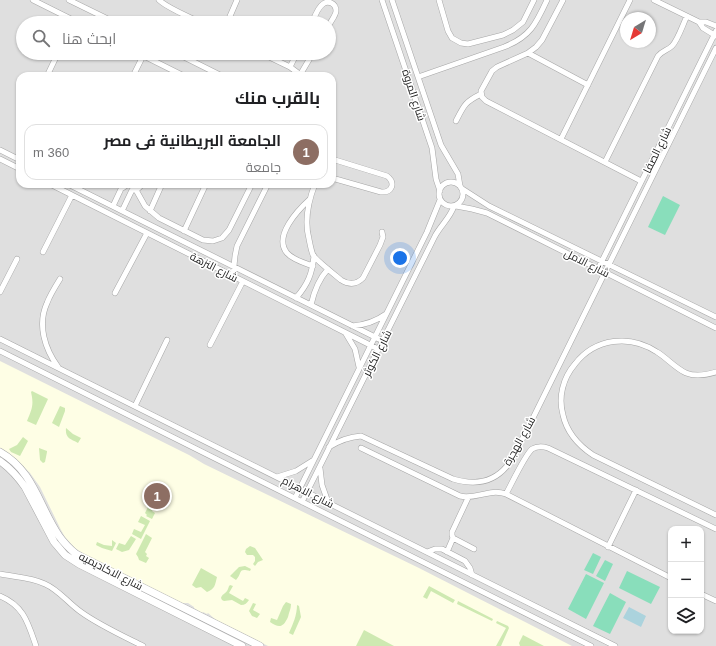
<!DOCTYPE html>
<html lang="ar">
<meta charset="utf-8">
<style>
:root{--surface:#fff;--page:#f2f2f2;--text:#202124;--muted:#757577;--line:#e0e0e0;--accent:#ce050b}
body{margin:0;font-family:Helvetica,Cairo,sans-serif;background:var(--page);color:var(--text);direction:rtl}
.controls{position:absolute;right:12px;bottom:12px;display:grid;overflow:hidden;border-radius:8px;box-shadow:0 1px 3px #0004}
.controls button{width:36px;height:36px;display:grid;place-items:center;padding:0;border:0;border-bottom:1px solid var(--line);background:var(--surface);color:var(--text);font:20px sans-serif}
.compass{position:absolute;left:620px;top:12px;width:36px;height:36px;border-radius:50%;background:var(--surface);box-shadow:0 1px 3px #0004;rotate:218deg}
.you{position:absolute;left:400px;top:258px;width:14px;height:14px;margin:-10px;border:3px solid #fff;border-radius:50%;background:#1a73e8;box-shadow:0 0 0 6px #1a73e833}
.badge{display:grid;place-items:center;width:26px;height:26px;border-radius:50%;background:var(--accent);color:#fff;font-size:13px;font-weight:700}
.pin{position:absolute;translate:-50% -50%;border:2px solid #fff;box-shadow:0 1px 4px #0006}
.list{margin:0;padding:0;list-style:none}
h2{display:flex;justify-content:space-between;align-items:center;height:52px;margin:0;padding:0 16px;font-size:17px}
h2 small{font-size:13px;font-weight:400;color:var(--muted)}
.list li{display:grid;grid-template-columns:26px 1fr auto;gap:12px;align-items:center;box-sizing:border-box;height:56px;margin:0 8px 8px;padding:0 8px;border:1px solid var(--line);border-radius:12px}
.list b{display:block;font-size:15px;white-space:nowrap}
.list p{margin:0;font-size:13px;white-space:nowrap;color:var(--muted)}
.list em{font-size:13px;font-style:normal;color:var(--muted)}
.icon{flex:none;width:22px;height:22px;fill:none;stroke:currentColor;stroke-width:2;stroke-linecap:round;stroke-linejoin:round}
.map{position:relative;flex:none;width:716px;height:646px;overflow:hidden;direction:ltr}
.search{position:absolute;background:var(--surface);box-shadow:0 1px 3px #0004;left:16px;top:16px;width:320px;height:44px;display:flex;align-items:center;gap:10px;box-sizing:border-box;padding:0 14px;border-radius:22px;color:var(--muted);font-size:15px}
.panel{position:absolute;background:var(--surface);box-shadow:0 1px 3px #0004;left:16px;top:72px;width:320px;height:116px;border-radius:12px;direction:rtl}
.map>svg:first-child{display:block}
</style>
<div class="map">
<svg width="716" height="646" viewBox="0 0 716 646">
<rect width="100%" height="100%" fill="#f1eee9"/>
<path fill="#dfdfdf" fill-rule="evenodd" d="M0 0H716V646H0ZM626 18H650V42H626ZM23 23H329V53H23ZM20 76H332V184H20ZM671 529H701V631H671Z"/>
<path fill="#fefee5" d="M0 361 189 455 204 464 419 568 572 646H268L216 620 208 613 207 614 203 612 202 613 194 608V607L188 603H181L84 554 75 548 65 537 61 530 40 487 30 473 16 459 0 448Z"/>
<path fill="#cee9b1" d="M32 391 48 399 36 425 27 421C32 409 34 405 31 392Z
M60 406 65 408V411L59 427 52 423Z
M66 428 73 434 81 438 78 443C70 439 65 438 66 428Z
M23 437 28 441 20 456 11 452 9 449 17 445Z
M39 448 47 451V452L45 462 43 463 40 460Z
M154 495 159 498 152 511 155 513 152 519 146 516 147 515 145 513Z
M141 516 150 521 141 539 132 534 134 529 141 532 145 525 138 522Z
M146 534 152 538 145 552 147 554 146 556 149 558 146 563 139 560 138 557 136 554Z
M131 536 136 539 129 550 122 552 116 549 119 543 125 545Z
M112 540 116 543 112 551 102 548 96 545 97 542 104 545 112 546Z
M250 546 255 548 263 560 258 562 255 566 253 564 255 561V557L253 555H247L245 552 246 549Z
M245 566 251 569 250 571C237 568 243 573 236 580L230 576 239 567Z
M201 568 217 577C215 585 215 589 207 592L201 587 196 588 192 585Z
M230 585 233 586 229 593 243 601 245 598 249 600C247 603 245 605 241 605L232 600 224 601 222 600 221 598C222 594 225 594 227 591 229 588 228 587 230 585Z
M429 586 455 600 453 603 431 591 427 599 423 597Z
M458 601 493 619 492 621 457 604Z
M286 602 291 604C291 609 289 612 288 617 283 628 279 628 270 622L271 618 277 620 283 606Z
M253 603 256 604 253 610 260 614 257 618 252 616 249 611Z
M297 605 299 606 301 617 293 635 289 633C293 624 297 615 297 605Z
M497 621 508 626 509 628 501 646H496L506 628 496 623Z
M364 630 394 646H356Z
M523 635 544 646H520L519 643Z"/>
<path fill="#89debb" d="M663 196 680 205 665 235 648 227Z
M593 553 601 557 593 574 584 570Z
M605 560 613 564 605 581 596 576Z
M627 571 660 587 651 604 619 588Z
M586 574 604 583 586 619 568 609Z
M610 593 626 602 610 634 593 626Z"/>
<path fill="#abd3dd" d="M629 607 646 616 641 627 623 618Z"/>
<g fill="none" stroke-linecap="round" stroke-linejoin="round">
<g stroke="#a6a6a6" stroke-width="6">
<path id="minor" d="M33 0 79 23
M69 0 116 23
M159 0C167 8 190 17 201 23
M382 0 432 148 436 179 440 191
M392 0 441 145 458 174 460 186
M439 0 448 31 452 38 461 43 468 44 503 35 513 30 523 22 534 0
M563 0 542 40 536 47 528 53 497 67 492 71 481 91 482 97 486 101 641 181
M654 0 699 22 703 28 716 36
M699 22H706L716 26
M227 23 237 0
M312 23C314 18 318 7 323 4 328 0 336 3 336 11 336 15 331 21 329 25
M138 53 184 76
M176 53 222 76
M261 53 290 67 302 76
M528 53 588 85
M290 67 297 53
M300 75 313 53
M47 76 58 53
M133 76 143 56
M418 77 504 47C530 37 536 24 547 0
M456 121C464 105 465 102 481 94
M561 139 630 0
M0 150 20 160
M0 159 20 169
M332 159 387 176C396 183 392 193 381 192L332 178
M605 162 658 56C662 51 668 50 672 46 678 40 683 24 687 16
M439 194a12 12 0 1 1 24 0a12 12 0 1 1-24 0Z
M50 184 378 349
M68 184 383 341
M315 184C308 202 304 220 309 239 310 244 311 250 313 255 316 260 335 275 341 280 349 285 356 285 363 278L380 245 383 237 382 232
M461 188 489 206 716 317
M133 190C137 190 140 188 142 184
M136 190 145 206 159 218 203 240 213 241 222 238 229 230 252 184
M310 199C298 210 273 236 287 253 293 260 305 263 313 266
M113 206 121 189 127 185
M456 206 472 209 487 213 716 328
M122 211 132 190
M150 211 162 184
M184 231 206 184
M43 252 72 195
M598 269 716 31
M233 276 235 256 237 246 268 184
M0 292 17 259
M115 293 147 233
M296 298C308 284 312 274 314 256
M311 305C314 291 318 280 328 269
M352 326C365 325 375 322 386 314
M346 334 355 349 359 367
M0 339 615 646
M210 345 243 281
M0 351 591 646
M58 367C45 349 37 325 47 303 50 295 55 287 60 279
M716 372C706 375 696 377 686 373 675 368 667 358 657 352 630 334 595 338 575 364 563 378 558 397 563 415 567 433 578 445 593 455L716 515
M135 406 167 340
M329 447C340 440 349 437 361 436L453 479C473 485 493 483 507 466 516 455 521 440 528 428L716 48
M361 448 460 496C476 500 489 488 506 494L671 578
M320 468 322 485 328 502
M277 477 296 471 312 461
M506 494C511 485 525 455 532 449 537 446 542 446 548 448L716 529
M295 498 427 232 440 200
M468 498 452 532V535L453 538 474 549
M302 502 435 236C441 225 450 218 454 206
M608 547 636 490
M427 552 435 549H442L465 561 470 568 472 575
M447 552 453 538
M0 574C15 577 31 577 45 584 59 590 68 603 81 612 99 625 123 636 143 646
M701 594 716 601
M0 596C24 606 28 623 36 646"/>
</g>
<g stroke="#a6a6a6" stroke-width="8">
<path id="tertiary" d="M0 452C34 471 39 507 59 536 64 543 70 549 76 554L260 646
M0 461C10 468 18 477 25 487L54 542 65 555 79 564 242 646"/>
</g>
<use href="#minor" stroke="#fff" stroke-width="5"/>
<use href="#tertiary" stroke="#fff" stroke-width="7"/>
</g>
<g text-anchor="middle" stroke-width="3" stroke-linejoin="round" paint-order="stroke">
<g font-size="11" fill="#222" stroke="#fff">
<text transform="translate(414 95) rotate(72)" y="4">شارع المروة</text>
<text transform="translate(657 150) rotate(-64)" y="4">شارع الصفا</text>
<text transform="translate(587 263) rotate(27)" y="4">شارع الامل</text>
<text transform="translate(214 267) rotate(27)" y="4">شارع النزهة</text>
<text transform="translate(377 353) rotate(-63)" y="4">شارع الكوثر</text>
<text transform="translate(519 441) rotate(-61)" y="4">شارع الهجرة</text>
<text transform="translate(308 492) rotate(27)" y="4">شارع الاهرام</text>
<text transform="translate(111 571) rotate(27)" y="4">شارع الاكاديميه</text>
</g>
</g>
</svg>
<div class="controls">
<button>+</button>
<button>−</button>
<button><svg class="icon" aria-label="layers" viewBox="0 0 24 24"><path d="M12 4l9 5-9 5-9-5zM3 14l9 5 9-5"/></svg></button>
</div>
<svg class="compass" viewBox="-18 -18 36 36"><path d="M0-13l5 13h-10z" fill="#e53935"/><path d="M0 13l5-13h-10z" fill="#757577"/></svg>
<div class="you"></div>
<div class="pin badge" style="left:157px;top:496px;background:#8d6e63">1</div>
<div class="search"><svg class="icon" aria-label="search" viewBox="0 0 24 24"><circle cx="10" cy="10" r="6"/><path d="M15 15l6 6"/></svg>ابحث هنا</div>
<section class="panel">
<h2>بالقرب منك<small></small></h2>
<ul class="list">
<li><span class="badge" style="background:#8d6e63">1</span><div><b>الجامعة البريطانية فى مصر</b><p>جامعة</p></div><em>360 m</em></li>
</ul>
</section>
</div>
